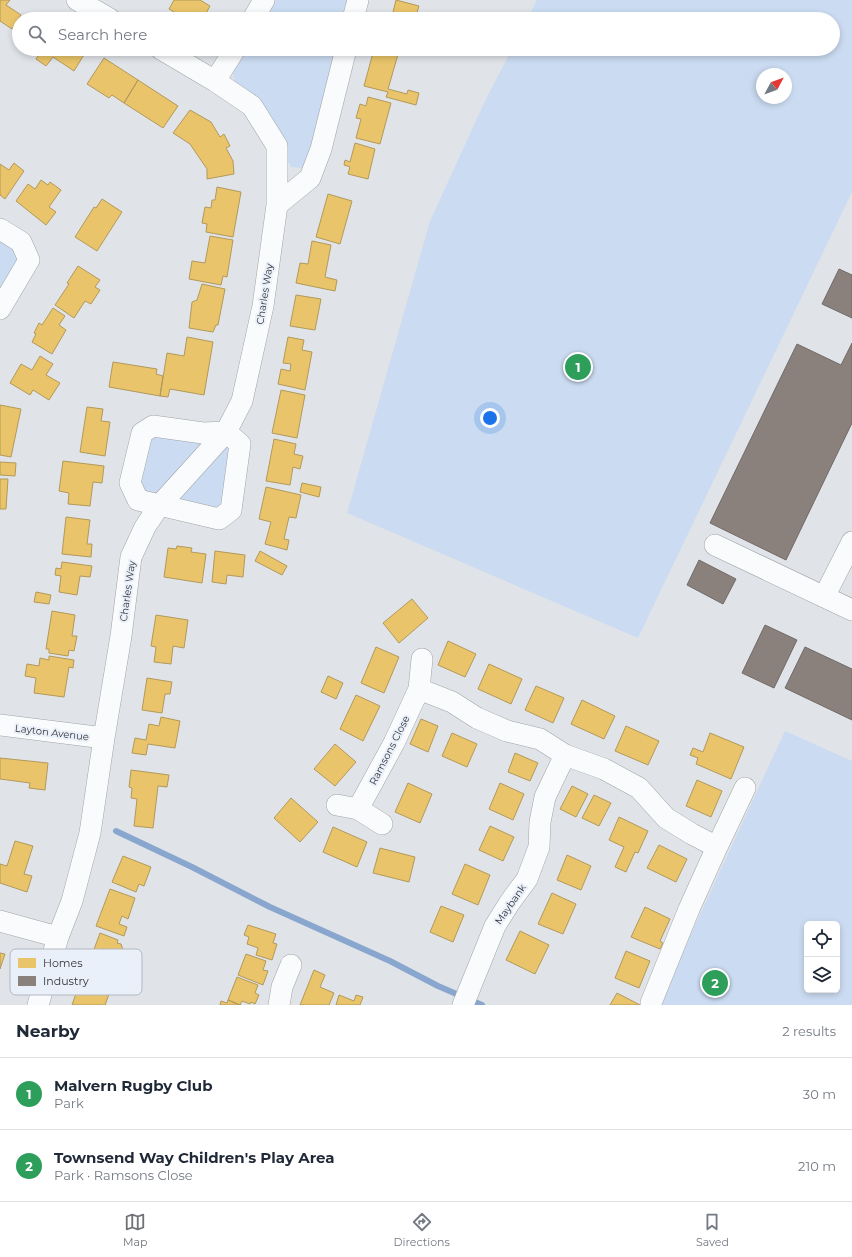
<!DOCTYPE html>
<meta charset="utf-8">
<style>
:root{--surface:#fff;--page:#f6f6f7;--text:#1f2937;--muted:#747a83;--line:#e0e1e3;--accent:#6f7276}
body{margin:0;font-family:Montserrat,sans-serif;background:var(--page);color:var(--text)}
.controls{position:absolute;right:12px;bottom:12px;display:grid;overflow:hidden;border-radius:6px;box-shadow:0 2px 6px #0003}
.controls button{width:36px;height:36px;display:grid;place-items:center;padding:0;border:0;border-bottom:1px solid var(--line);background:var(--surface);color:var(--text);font:20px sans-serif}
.compass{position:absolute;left:756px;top:68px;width:36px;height:36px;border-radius:50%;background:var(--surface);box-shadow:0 2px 6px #0003;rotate:49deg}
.you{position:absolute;left:490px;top:418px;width:14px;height:14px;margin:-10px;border:3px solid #fff;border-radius:50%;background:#1a73e8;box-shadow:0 0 0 6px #1a73e833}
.badge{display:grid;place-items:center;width:26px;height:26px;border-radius:50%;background:var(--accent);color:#fff;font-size:13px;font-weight:700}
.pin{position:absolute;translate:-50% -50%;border:2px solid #fff;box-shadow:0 1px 4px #0006}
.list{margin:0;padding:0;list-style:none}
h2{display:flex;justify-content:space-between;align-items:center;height:52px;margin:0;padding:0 16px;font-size:17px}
h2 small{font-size:13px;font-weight:400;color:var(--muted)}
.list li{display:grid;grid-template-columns:26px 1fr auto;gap:12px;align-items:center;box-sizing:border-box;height:72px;padding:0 16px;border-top:1px solid var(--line)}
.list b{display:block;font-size:15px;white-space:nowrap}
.list p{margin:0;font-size:13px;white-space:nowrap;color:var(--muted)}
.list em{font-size:13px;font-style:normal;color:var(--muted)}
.icon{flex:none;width:22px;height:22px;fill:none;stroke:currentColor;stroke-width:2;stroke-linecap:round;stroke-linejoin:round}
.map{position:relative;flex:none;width:852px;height:1005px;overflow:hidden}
.search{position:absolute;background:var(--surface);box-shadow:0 2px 6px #0003;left:12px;right:12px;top:12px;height:44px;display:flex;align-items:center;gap:10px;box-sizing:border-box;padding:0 14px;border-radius:22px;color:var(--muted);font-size:15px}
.sheet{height:196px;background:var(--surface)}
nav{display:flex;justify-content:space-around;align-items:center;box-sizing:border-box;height:56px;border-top:1px solid var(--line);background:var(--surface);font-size:11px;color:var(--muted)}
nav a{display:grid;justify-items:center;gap:2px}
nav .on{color:var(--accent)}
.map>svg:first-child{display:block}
</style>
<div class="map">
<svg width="852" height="1005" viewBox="0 0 852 1005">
<rect width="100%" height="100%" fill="#e0e4e8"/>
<path fill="#cbdbf1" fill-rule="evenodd" d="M272 0H349L345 19H260Z
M537 0H852V192L638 638 347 513 430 221 486 99 512 49H833V19H527ZM762 74H786V98H762Z
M242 49H337L308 161 302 168 291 167 288 162 285 151 236 85C230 68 234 63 242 49Z
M0 233 12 243 18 262 0 293Z
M147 435 202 443 160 494 147 496 139 484Z
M225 443 232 446 223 508 179 504V493Z
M785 731 852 761V1005H658ZM807 924H837V990H807Z"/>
<path fill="#e9c46a" stroke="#b2995b" d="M0 0H10L6 5 21 15 12 29 0 21Z
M174 0H200L210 6 203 19H179L181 16 169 9Z
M396 0 419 6 415 19H386L387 14 392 16Z
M29 14 37 19H26Z
M43 49H79L85 53 74 71 53 57 46 66 36 59Z
M374 49H392L399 51 388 89 407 94 408 90 419 93 416 105 386 97 388 92 364 86Z
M104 58 138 80 124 103 112 95 109 98 87 84Z
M138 80 178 106 163 128 124 103Z
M368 97 391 103 380 144 356 138 361 119 356 118 360 104 366 106Z
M190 110 211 122 220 137 224 134 230 146 226 148 233 161 234 174 207 179V169L190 144 173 133Z
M355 143 375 149 368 179 348 174 350 167 344 165 345 160 350 162Z
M14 163 24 171 5 199 0 195V164L9 170Z
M41 180 48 185 50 182 61 190 49 207 56 212 46 225 16 201 28 184 35 189Z
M217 187 241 192 233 237 206 232 207 224 202 223 205 207 211 208 212 200H215Z
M328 194 352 201 340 244 316 237Z
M102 199 122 212 97 251 75 237 94 207 96 208Z
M210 236 233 240 227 277 223 276 221 285 189 279 192 261 205 263Z
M312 241 331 245 325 277 337 280 335 291 296 283 300 263 308 264Z
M78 266 100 280 95 287 100 290 91 304 85 301 74 318 55 305 69 284 67 283Z
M202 284 225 289 218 325H216L213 332 189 328 192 302 197 300Z
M296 295 321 299 315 330 290 326Z
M53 308 65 316 59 325 66 330 52 354 32 342 36 334 34 333 39 323 42 325Z
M187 337 213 342 204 395 170 389 168 397 160 396 167 353 184 356Z
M288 337 304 340 302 350 312 352 305 390 278 384 281 369 290 371 291 364 283 363Z
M40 356 53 364 46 375 60 383 49 400 33 390 30 395 10 383 21 364 32 370Z
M113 362 157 369 156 374 163 376 160 396 109 387Z
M281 390 305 395 297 438 272 433Z
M0 405 21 409 11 457 0 455Z
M87 407 103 409 101 421 110 422 105 456 80 452Z
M274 439 296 444 294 454 303 456 300 469 293 467 290 485 266 481Z
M63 461 104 466 102 483 93 482 90 506 68 504 69 493 59 491Z
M0 462 16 463 15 476 0 475Z
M0 479H8L6 509H0Z
M302 483 321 487 319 497 300 492Z
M266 487 301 495 296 518 289 517 284 539 289 540 287 550 265 544 271 522 259 519Z
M66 517 90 520 87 544H92L91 557 62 554Z
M177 546 192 548 191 552 206 554 202 583 164 577 168 548 176 549Z
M215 551 245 555 243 577 227 575 226 584 212 582Z
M260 551 287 566 282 575 255 561Z
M62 562 92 566 90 577 80 576 77 595 59 592 61 576 55 575 56 568 61 569Z
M36 592 51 595 49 604 34 602Z
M412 599 428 618 399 643 383 623Z
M52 611 75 615 72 636H77L74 651 69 650 68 656 49 653V649H46Z
M156 615 188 620 184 648 173 646 171 664 154 662 156 647 151 646Z
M448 641 476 654 465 677 438 665Z
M376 647 399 657 384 693 361 683Z
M49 656 74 660 73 668 69 667 64 697 34 693 36 678 25 676 27 664 39 666 40 658 49 660Z
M489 664 522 679 511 704 478 689Z
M328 676 343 683 336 699 321 692Z
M147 678 172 682 170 694H165L162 713 142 710Z
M536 686 564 698 553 723 525 710Z
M356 695 380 706 363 741 340 729Z
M582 700 615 716 604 739 571 724Z
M161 717 180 721 175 748 148 744 146 755 132 753 135 738 146 740 149 724 159 726Z
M421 719 438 726 428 752 410 744Z
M626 726 659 741 648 765 615 751Z
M452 733 477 744 467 767 442 756Z
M710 733 744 747 731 779 696 764 698 758 690 755 693 748 703 752Z
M335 744 356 762 335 786 314 769Z
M515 753 538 763 530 781 508 772Z
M0 758 48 763 45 790 29 788 30 783 0 779Z
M131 770 169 775 167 787 158 786 153 828 134 826 137 799 131 798 132 788 129 787Z
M697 780 722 791 711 817 686 806Z
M408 783 432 794 420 823 395 812Z
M500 783 524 794 513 820 489 809Z
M572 786 588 794 576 817 560 809Z
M594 795 611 803 599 826 582 818Z
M291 798 318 822 300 842 274 818Z
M619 817 648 831 638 853 635 852 626 872 615 867 624 847 609 840Z
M490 826 514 837 503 861 479 850Z
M333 827 367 842 357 867 323 852Z
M15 841 33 846 24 874 32 876 27 892 0 883V864L7 866Z
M659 845 687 859 676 882 647 868Z
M380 848 415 857 409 882 373 873Z
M567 855 591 866 581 890 557 880Z
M123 856 151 867 144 886 139 884 136 892 112 882Z
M465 864 490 875 478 905 452 894Z
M110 889 135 898 128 919 122 916 119 924 127 927 124 936 96 926Z
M552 893 576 904 563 934 538 924Z
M441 906 464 915 453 942 430 932Z
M645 907 670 919 660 941 663 943 660 949 631 937Z
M248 925 276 934 273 943 277 944 272 960 256 955 258 948 247 944 249 937 244 935Z
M520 931 549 945 535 974 506 960Z
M100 933 118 940 117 943 121 944 123 950 120 960 115 961 111 960 108 969 120 973 117 982 86 971Z
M626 951 650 961 639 988 615 978Z
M0 953 5 954 0 969Z
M246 954 266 961 263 970 268 971 263 985 238 975Z
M314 970 325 975 320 987 334 993 329 1005H300Z
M82 976 112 986 105 1005H72Z
M237 977 258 985 255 993 259 995 255 1004 251 1002 250 1004 242 1001 240 1005 228 1000Z
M617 993 640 1005H610Z
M339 995 354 1001 356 995 363 997 360 1005H336Z
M228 1000 240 1005H241H220L221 1001 227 1003Z"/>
<path fill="#8a817c" stroke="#706a68" d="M839 269 852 275V318L822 304Z
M852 343V423L786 560 710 523 797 344 841 365Z
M699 560 736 579 723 604 687 585Z
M765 625 797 640 774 688 742 673Z
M805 647 852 669V720L785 688Z"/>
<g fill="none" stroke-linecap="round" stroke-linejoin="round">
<path stroke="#89a6ce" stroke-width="6" d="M116 831 192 867 270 907 390 961 438 986 482 1005"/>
<g stroke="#a0a3a7" stroke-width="22">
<path id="minor" d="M77 0 110 19
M253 19 264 0
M353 19 358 0
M215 81 235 49
M277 205 310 178 321 149 346 49
M0 229 21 242 29 260 0 309
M153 426 203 433 226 432 240 444 231 510 219 519 138 500 130 483 142 433Z
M715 545 852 610
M824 597 852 542
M419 689 422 659
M0 725 104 738
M337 805 358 809 394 743 419 689 452 702 477 718 507 731 540 739 565 755 604 769 639 788 666 818 692 834 717 847 689 909 651 1003
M358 809 382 824
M717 847 745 788
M0 921 58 937
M38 1005 58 937 72 901 90 833 104 738 121 636 131 557 145 527 159 506 226 432 242 401 263 306 277 205V146L252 106 215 81 161 49
M279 1005 282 987 291 965
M463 1005 495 926 510 902 527 879 539 847 540 822 545 797 565 755"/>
</g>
<use href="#minor" stroke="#fafbfc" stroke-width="21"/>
</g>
<g text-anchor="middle" stroke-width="4" stroke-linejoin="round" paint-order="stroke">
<g font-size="10" fill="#323438" stroke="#eaf0fa">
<text transform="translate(264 294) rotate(-81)" y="4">Charles Way</text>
<text transform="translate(127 591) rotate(-82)" y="4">Charles Way</text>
<text transform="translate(52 732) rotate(7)" y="4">Layton Avenue</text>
<text transform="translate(389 750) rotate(-63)" y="4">Ramsons Close</text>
<text transform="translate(510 904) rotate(-55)" y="4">Maybank</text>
</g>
</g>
<rect x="10" y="949" width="132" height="46" rx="6" fill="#eaf0fa" stroke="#b3b8c0" stroke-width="1"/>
<rect x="18" y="958" width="18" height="10" fill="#e9c46a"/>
<rect x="18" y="976" width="18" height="10" fill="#8a817c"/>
<g font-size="11" fill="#323438">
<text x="43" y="967">Homes</text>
<text x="43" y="985">Industry</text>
</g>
</svg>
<div class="controls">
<button><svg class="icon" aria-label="locate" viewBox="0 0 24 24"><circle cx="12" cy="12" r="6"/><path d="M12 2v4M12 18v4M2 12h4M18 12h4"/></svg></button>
<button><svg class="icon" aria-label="layers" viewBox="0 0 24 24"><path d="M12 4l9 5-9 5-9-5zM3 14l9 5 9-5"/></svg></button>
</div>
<svg class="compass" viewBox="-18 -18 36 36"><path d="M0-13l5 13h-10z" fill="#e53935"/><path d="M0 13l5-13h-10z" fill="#747a83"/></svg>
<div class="you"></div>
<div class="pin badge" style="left:578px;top:367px;background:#2e9e5b">1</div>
<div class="pin badge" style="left:715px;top:983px;background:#2e9e5b">2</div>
<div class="search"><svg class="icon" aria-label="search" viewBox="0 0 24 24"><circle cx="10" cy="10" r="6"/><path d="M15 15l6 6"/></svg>Search here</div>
</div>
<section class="sheet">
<h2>Nearby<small>2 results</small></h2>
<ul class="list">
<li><span class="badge" style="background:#2e9e5b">1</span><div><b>Malvern Rugby Club</b><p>Park</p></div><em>30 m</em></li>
<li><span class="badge" style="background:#2e9e5b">2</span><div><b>Townsend Way Children's Play Area</b><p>Park · Ramsons Close</p></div><em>210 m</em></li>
</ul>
</section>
<nav>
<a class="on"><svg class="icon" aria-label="map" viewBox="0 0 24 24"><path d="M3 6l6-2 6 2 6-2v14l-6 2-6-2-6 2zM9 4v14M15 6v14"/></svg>Map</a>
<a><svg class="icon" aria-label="directions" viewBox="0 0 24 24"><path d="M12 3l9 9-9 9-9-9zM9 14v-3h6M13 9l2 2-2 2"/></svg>Directions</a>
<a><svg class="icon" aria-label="saved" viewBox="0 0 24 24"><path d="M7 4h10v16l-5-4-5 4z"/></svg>Saved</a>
</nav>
